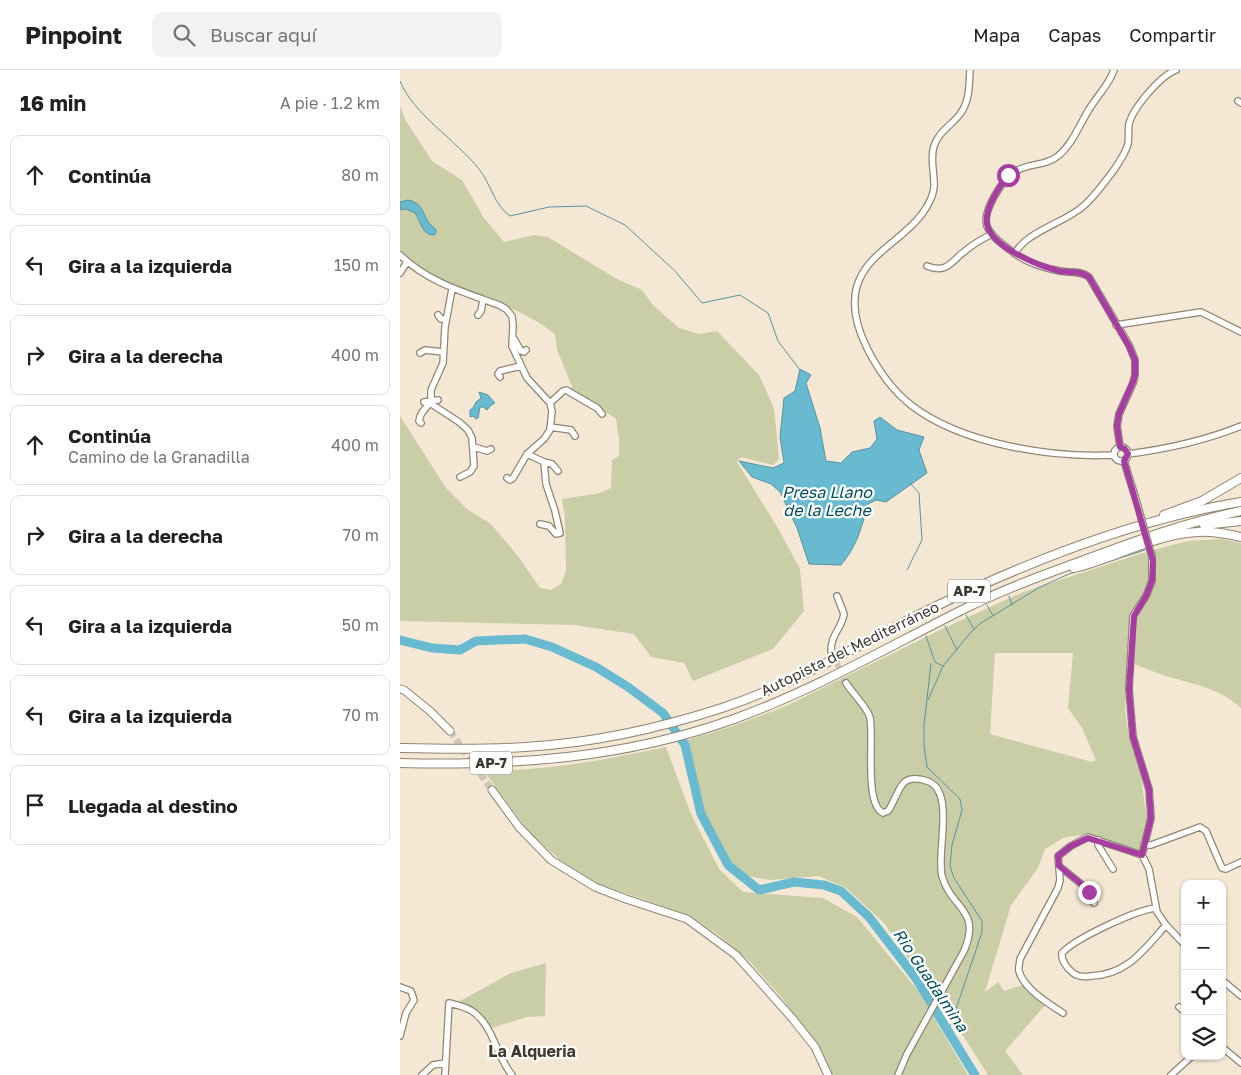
<!DOCTYPE html>
<html lang="es">
<meta charset="utf-8">
<style>
:root{--surface:#fff;--page:#f2f2f2;--text:#202124;--muted:#757577;--line:#e0e0e0}
body{margin:0;font-family:"Golos Text",sans-serif;background:var(--page);color:var(--text)}
.controls{position:absolute;right:15px;bottom:15px;display:grid;overflow:hidden;border-radius:10px;box-shadow:0 1px 4px #0004}
.controls button{width:45px;height:45px;display:grid;place-items:center;padding:0;border:0;border-bottom:1px solid var(--line);background:var(--surface);color:var(--text);font:25px sans-serif}
.stop{position:absolute;width:15px;height:15px;margin:-11px;border:4px solid #a63ea2;border-radius:50%;background:#fff}
.stop.end{background:#a63ea2;border-color:#fff;box-shadow:0 1px 5px #0008}
.list{margin:0;padding:0;list-style:none}
h2{display:flex;justify-content:space-between;align-items:center;height:65px;margin:0;padding:0 20px;font-size:21px}
h2 small{font-size:16px;font-weight:400;color:var(--muted)}
.list li{display:grid;grid-template-columns:32px 1fr auto;gap:15px;align-items:center;box-sizing:border-box;height:80px;margin:0 10px 10px;padding:0 10px;border:1px solid var(--line);border-radius:10px}
.list b{display:block;font-size:19px;white-space:nowrap}
.list p{margin:0;font-size:16px;white-space:nowrap;color:var(--muted)}
.list em{font-size:16px;font-style:normal;color:var(--muted)}
.icon{flex:none;width:28px;height:28px;fill:none;stroke:currentColor;stroke-width:2;stroke-linecap:round;stroke-linejoin:round}
.map{position:relative;flex:none;width:841px;height:1005px;overflow:hidden}
header{display:flex;align-items:center;gap:30px;box-sizing:border-box;height:70px;padding:0 25px;background:var(--surface);border-bottom:1px solid var(--line)}
header strong{font-size:24px}
nav{display:flex;gap:28px;margin-inline-start:auto;font-size:18px}
.search{width:350px;height:45px;background:var(--page);display:flex;align-items:center;gap:12px;box-sizing:border-box;padding:0 18px;border-radius:10px;color:var(--muted);font-size:19px}
main{display:flex}
aside{flex:1;background:var(--surface)}
.map>svg:first-child{display:block}
</style>
<header>
<strong>Pinpoint</strong>
<div class="search"><svg class="icon" aria-label="search" viewBox="0 0 24 24"><circle cx="10" cy="10" r="6"/><path d="M15 15l6 6"/></svg>Buscar aquí</div>
<nav><a>Mapa</a><a>Capas</a><a>Compartir</a></nav>
</header>
<main>
<aside>
<h2>16 min<small>A pie · 1.2 km</small></h2>
<ul class="list">
<li><svg class="icon" aria-label="ahead" viewBox="0 0 24 24"><path d="M12 20V5M6 11l6-6 6 6"/></svg><div><b>Continúa</b></div><em>80 m</em></li>
<li><svg class="icon" aria-label="left" viewBox="0 0 24 24"><path d="M17 20v-9H6M10 6l-5 5 5 5"/></svg><div><b>Gira a la izquierda</b></div><em>150 m</em></li>
<li><svg class="icon" aria-label="right" viewBox="0 0 24 24"><path d="M7 20v-9h11M14 6l5 5-5 5"/></svg><div><b>Gira a la derecha</b></div><em>400 m</em></li>
<li><svg class="icon" aria-label="ahead" viewBox="0 0 24 24"><path d="M12 20V5M6 11l6-6 6 6"/></svg><div><b>Continúa</b><p>Camino de la Granadilla</p></div><em>400 m</em></li>
<li><svg class="icon" aria-label="right" viewBox="0 0 24 24"><path d="M7 20v-9h11M14 6l5 5-5 5"/></svg><div><b>Gira a la derecha</b></div><em>70 m</em></li>
<li><svg class="icon" aria-label="left" viewBox="0 0 24 24"><path d="M17 20v-9H6M10 6l-5 5 5 5"/></svg><div><b>Gira a la izquierda</b></div><em>50 m</em></li>
<li><svg class="icon" aria-label="left" viewBox="0 0 24 24"><path d="M17 20v-9H6M10 6l-5 5 5 5"/></svg><div><b>Gira a la izquierda</b></div><em>70 m</em></li>
<li><svg class="icon" aria-label="arrive" viewBox="0 0 24 24"><path d="M6 21V4h12l-3 4 3 4H6"/></svg><div><b>Llegada al destino</b></div></li>
</ul>
</aside>
<div class="map">
<svg width="841" height="1005" viewBox="0 0 841 1005">
<rect width="100%" height="100%" fill="#f4e8d5"/>
<path fill="#c9cea7" fill-rule="evenodd" d="M0 36 6 51 32 91 62 110 84 148 104 172 134 165 148 167 215 208 242 220 253 235 279 258 299 264 317 261 359 305 374 338 379 389 373 395 341 387 337 392 379 460 400 499 404 541 373 579 293 611 284 593 251 587 234 564 174 555 0 551V346L46 418 68 440 90 453 118 486 140 518 151 520 161 514 166 501 165 448 162 429 200 423 211 418 212 390 219 386V370L216 349 171 319 172 316 157 280 155 264C108 226 42 223 0 180Z
M822 469 841 473V638C819 617 787 613 760 604 751 601 743 597 734 594L737 547 756 508 754 480 788 471Z
M746 482 750 492V508L730 550 725 639 729 668 741 707 747 750 741 780 685 765 665 767 645 779 638 798 611 835 585 922 598 912 604 921 623 915 646 934 605 981 623 1005H588L564 967 527 917 485 854 445 817 418 806 370 810 348 806 329 790 305 745 287 670 330 657 384 637 540 560 623 522ZM595 583H673L668 638 682 658 696 690 692 692 590 664Z
M266 677 291 744 319 799 343 822 423 828 457 847 519 922 568 1005H430L412 969 382 928 350 892 320 866 289 845 196 813 161 791 129 762 84 701C145 701 205 690 266 677Z
M146 893 145 946 127 947 92 958C83 945 75 938 60 931L111 903Z"/>
<path fill="#67bacf" stroke="#5a939f" d="M8 130C21 133 22 140 27 150 29 154 33 156 36 160V163L34 165C22 165 21 152 15 143L6 139 0 140V132Z
M400 299 411 305 406 313 420 358 426 391 441 393 452 382 470 378 477 369 474 351 480 347 497 360 524 367 519 380 527 403 486 432 476 430 468 434C461 459 458 474 441 495L409 494 397 458 380 422 371 414 352 407 339 391 373 398 384 393 380 367 384 328 395 321Z
M79 322 88 325 95 333 90 336 87 340 83 337H80L78 348 76 349 73 346 70 347V340L73 338 76 332 81 328Z"/>
<g fill="none" stroke-linecap="round" stroke-linejoin="round">
<path stroke="#5a939f" stroke-width="1" d="M0 11C13 44 57 71 79 99 91 114 94 135 110 146L149 137 186 136 225 155 275 201 302 233 340 225 368 243 378 271 400 300
M507 500 522 470 519 423 510 413
M609 526 612 535
M587 535 593 546
M566 545 574 559
M545 556 557 580
M526 566 535 592 543 596
M531 594 524 655V676L527 697 560 729 562 740 552 775 550 796 554 808 582 851V862L548 963
M528 630 543 596 571 562 581 553 640 517 669 504 745 480"/>
<path stroke="#67bacf" stroke-width="9" d="M0 570 32 578 60 580 76 571 125 569 152 577 196 597 228 617 263 643 285 675 301 744 328 795 359 820 394 812 424 815 441 821 469 847 515 907 575 1005"/>
<path stroke="#cfc5b4" stroke-width="5.5" stroke-dasharray="5.5 3" stroke-linecap="butt" d="M433 585 446 613"/>
<path stroke="#cfc5b4" stroke-width="7" stroke-dasharray="7 3.5" stroke-linecap="butt" d="M50 661 92 720"/>
<g stroke="#8f8573" stroke-width="8">
<path id="minor" d="M570 0C569 15 570 31 560 44 552 55 539 61 534 76 530 88 534 100 534 113 535 123 528 136 522 144 502 171 467 183 457 216 451 237 458 260 467 278 478 300 492 320 511 335 561 374 651 388 713 385
M714 0C709 14 702 20 694 32 681 49 675 72 658 86 646 96 629 93 616 101 603 108 582 141 587 156 591 167 605 176 614 183 626 192 644 198 660 201 670 203 679 200 689 207L729 275 735 290V305L733 313 719 344 717 356 720 377
M838 31 841 33
M615 184C624 163 663 153 681 138 693 129 702 115 711 104 718 94 725 85 728 74 729 67 728 60 729 54 733 38 760 6 776 0
M0 185C28 212 63 222 99 235L106 239 112 246 113 255 112 276 127 308 150 333 152 341 150 360 144 369 127 384 113 408 110 410 107 408
M527 196C548 204 551 191 565 181 573 174 582 169 592 164
M0 203 7 192
M52 219 45 257 43 293 31 320V328L33 335 59 352 68 360 72 368 74 396 70 402 60 407
M38 245 41 249H46
M78 245 81 241 83 230
M716 255 801 242 841 262
M114 269 121 281 124 282 126 280
M20 283 25 280 43 282
M100 307 98 304 100 301 121 296
M24 332 38 330
M150 333 163 321 166 320 197 338 202 344
M21 353 19 351C20 342 26 338 31 332
M150 357 171 360 175 366
M714 384a7 7 0 1 1 14 0a7 7 0 1 1-14 0Z
M74 377 87 381 91 379
M127 384 144 392 146 414 155 441 160 463 156 464 149 456 140 454
M728 384C767 379 804 371 841 356
M724 391 737 433
M144 392 152 394 158 401
M752 487V511L746 526 733 546 729 619 733 667 749 719 751 748 742 785 749 799 757 842 766 855 785 875
M431 581C431 564 441 560 444 544L437 526
M446 613C452 623 468 638 470 648 474 668 464 734 483 743L488 741C501 722 498 702 527 711 556 720 536 783 542 806 551 839 582 839 564 881L507 984 498 1005
M699 770 698 775 713 799
M744 775H751L800 757 806 761 822 798 826 799 841 792
M659 796 685 817 694 833
M756 838C736 840 676 868 662 883 661 891 667 898 673 903 678 907 685 907 691 906 727 905 744 880 766 855
M822 910 841 926
M0 917 11 921 14 930 6 943 0 966
M779 937 785 942
M663 943C649 934 623 918 619 901 618 897 620 893 620 889L658 818 660 810 658 786 671 776 688 767 742 785
M822 977 841 993
M22 1005 33 995 45 993
M45 1005 49 933C57 935 66 937 72 941 94 956 96 986 112 1005
M771 1005 792 986"/>
</g>
<g stroke="#8f8573" stroke-width="9">
<path id="major" d="M0 619 4 620 30 641 50 661
M92 720 119 757 151 790 195 817 226 829 287 849 336 885 392 948 415 977 428 1005"/>
</g>
<g stroke="#8f8573" stroke-width="10">
<path id="highway" d="M764 445 802 431 841 408
M804 455 841 451
M674 498C716 488 755 464 798 462 813 461 827 464 841 467
M0 678C42 679 83 680 125 677 193 673 261 658 325 637 393 614 455 577 518 545 619 495 730 450 841 432
M0 693C114 696 226 688 334 649 414 620 488 577 564 539 602 520 643 505 684 490 735 471 787 452 841 441"/>
</g>
<use href="#minor" stroke="#fff" stroke-width="5.5"/>
<use href="#major" stroke="#fff" stroke-width="7"/>
<use href="#highway" stroke="#fff" stroke-width="8"/>
<g stroke="#8f8573" stroke-width="8" stroke-linecap="butt">
<path id="minor-bridge" d="M737 433 752 487"/>
</g>
<use href="#minor-bridge" stroke="#fff" stroke-width="5.5"/>
</g>
<g fill="none" stroke-linecap="round" stroke-linejoin="round">
<path stroke="#a63ea2" stroke-width="6" d="M608 105C600 116 584 140 587 154 591 177 639 196 659 201 670 203 679 200 689 207L729 276 735 290V305L733 312 719 344 717 356 720 377 725 379 728 384 724 391 753 491 752 511 746 526 734 546 729 619 733 667 749 719 751 748 742 785 688 768 671 776 658 786 659 796 685 817 689 822"/>
</g>
<g text-anchor="middle" stroke-width="4.5" stroke-linejoin="round" paint-order="stroke">
<g fill="#fff" stroke="#76746e" stroke-width="1">
<rect x="548" y="509.5" width="42" height="23" rx="4"/>
<rect x="70" y="681.5" width="42" height="23" rx="4"/>
</g>
<g font-size="14" font-weight="bold" fill="#3c3830">
<text x="569" y="526">AP-7</text>
<text x="91" y="698">AP-7</text>
</g>
<g font-size="15" fill="#3c3830" stroke="#fff">
<text transform="translate(450 579) rotate(-26)" y="5">Autopista del Mediterráneo</text>
</g>
<g font-size="16" font-style="italic" fill="#014f5e" stroke="#fff">
<text x="427" y="428">Presa Llano<tspan x="427" dy="18">de la Leche</tspan></text>
<text transform="translate(531 910) rotate(56)" y="6">Rio Guadalmina</text>
</g>
<g font-size="16" font-weight="bold" fill="#443a2a" stroke="#fff">
<text x="132" y="987">La Alqueria</text>
</g>
</g>
</svg>
<div class="controls">
<button>+</button>
<button>−</button>
<button><svg class="icon" aria-label="locate" viewBox="0 0 24 24"><circle cx="12" cy="12" r="6"/><path d="M12 2v4M12 18v4M2 12h4M18 12h4"/></svg></button>
<button><svg class="icon" aria-label="layers" viewBox="0 0 24 24"><path d="M12 4l9 5-9 5-9-5zM3 14l9 5 9-5"/></svg></button>
</div>
<div class="stop" style="left:608px;top:105px"></div>
<div class="stop end" style="left:689px;top:822px"></div>
</div>
</main>
